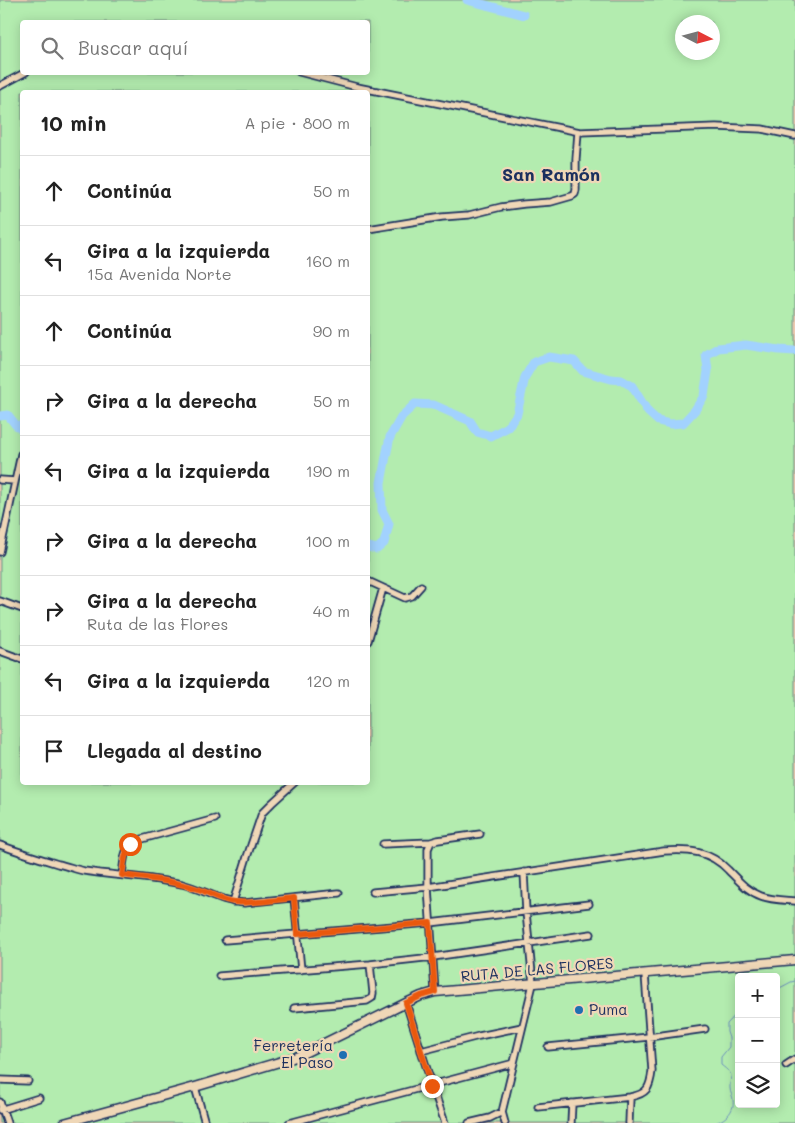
<!DOCTYPE html>
<html lang="es">
<meta charset="utf-8">
<style>
:root{--surface:#fff;--page:#f2f2f2;--text:#222;--muted:#767676;--line:#e0e0e0}
body{margin:0;font-family:Mali,sans-serif;background:var(--page);color:var(--text)}
.controls{position:absolute;right:15px;bottom:15px;display:grid;overflow:hidden;border-radius:5px;box-shadow:0 2px 12px #0003}
.controls button{width:45px;height:45px;display:grid;place-items:center;padding:0;border:0;border-bottom:1px solid var(--line);background:var(--surface);color:var(--text);font:25px sans-serif}
.compass{position:absolute;left:675px;top:15px;width:45px;height:45px;border-radius:50%;background:var(--surface);box-shadow:0 2px 12px #0003;rotate:96deg}
.stop{position:absolute;width:15px;height:15px;margin:-11px;border:4px solid #ea580c;border-radius:50%;background:#fff}
.stop.end{background:#ea580c;border-color:#fff;box-shadow:0 1px 5px #0008}
.list{margin:0;padding:0;list-style:none}
h2{display:flex;justify-content:space-between;align-items:center;height:65px;margin:0;padding:0 20px;font-size:21px}
h2 small{font-size:16px;font-weight:400;color:var(--muted)}
.list li{display:grid;grid-template-columns:32px 1fr auto;gap:15px;align-items:center;box-sizing:border-box;height:70px;padding:0 20px;border-top:1px solid var(--line)}
.list b{display:block;font-size:19px;white-space:nowrap}
.list p{margin:0;font-size:16px;white-space:nowrap;color:var(--muted)}
.list em{font-size:16px;font-style:normal;color:var(--muted)}
.icon{flex:none;width:28px;height:28px;fill:none;stroke:currentColor;stroke-width:2;stroke-linecap:round;stroke-linejoin:round}
.map{position:relative;flex:none;width:795px;height:1123px;overflow:hidden}
.search{position:absolute;background:var(--surface);box-shadow:0 2px 12px #0003;left:20px;top:20px;width:350px;height:55px;display:flex;align-items:center;gap:12px;box-sizing:border-box;padding:0 18px;border-radius:5px;color:var(--muted);font-size:19px}
.panel{position:absolute;background:var(--surface);box-shadow:0 2px 12px #0003;left:20px;top:90px;width:350px;height:695px;border-radius:5px}
.map>svg:first-child{display:block}
</style>
<div class="map">
<svg width="795" height="1123" viewBox="0 0 795 1123">
<rect width="100%" height="100%" fill="#edcab2"/>
<filter id="ink" filterUnits="userSpaceOnUse"><feTurbulence type="fractalNoise" baseFrequency=".02" numOctaves="2"/><feDisplacementMap in="SourceGraphic" scale="10" xChannelSelector="R" yChannelSelector="G"/><feConvolveMatrix kernelMatrix="1 2 1 2 8 2 1 2 1" color-interpolation-filters="sRGB"/></filter>
<g filter="url(#ink)">
<path fill="#b3ecaf" stroke="#678e86" fill-rule="evenodd" d="M0 0H795V1123H0ZM22 22H368V72H22ZM682 22H712V52H682ZM22 92H368V782H22ZM739 977H776V1104H739Z"/>
<g fill="none" stroke-linecap="round" stroke-linejoin="round">
<path stroke="#6c91be" stroke-width="1" d="M776 990 791 982 795 981
M698 1123H702
M715 1123C724 1120 735 1112 733 1100 733 1096 730 1093 730 1088 730 1072 735 1076 721 1065V1057L729 1047V1038L727 1032V1024L739 1011"/>
<path stroke="#a2d2fe" stroke-width="9" d="M467 0 524 15
M0 416 8 415 15 424 22 430
M368 547 377 549 384 543 389 524 382 510 381 483 386 456 390 437 402 416 415 404 434 405 470 421 477 432 491 436 508 427 517 414 525 377 534 362 549 357 574 361 583 371 611 379 621 380 632 386 648 412 658 421 670 424 683 423 695 410 704 396 708 371 706 355 718 348 746 345 779 350 795 351"/>
<g stroke="#1b2f5e" stroke-width="9">
<path id="street" d="M299 72 357 87 580 132 716 127 762 129 795 136
M0 86 26 72
M368 229 442 217 469 215 501 207 524 204 551 202 572 196 575 194 576 190V159L578 132
M0 480 15 481
M0 552 21 454
M368 581 405 598 412 596 421 586
M0 601 22 609
M368 641 383 588
M0 651 22 659
M383 844 431 842
M0 845C19 852 38 858 58 864 67 866 75 869 84 871 117 876 150 877 182 884 204 890 222 902 244 903L339 893
M122 875C124 862 123 848 135 841L215 819
M373 892 428 887 664 851C689 849 710 851 728 870 738 880 747 891 761 896 771 900 784 900 795 901
M294 898 301 970
M233 902 247 857 262 813 272 803 295 782
M225 940 430 923 589 904
M219 976 370 964 433 957 591 934
M435 992 428 887V849L431 842 438 840 480 834
M406 1003 432 1085 445 1123
M294 1008 367 1001 372 998 373 993 370 964
M548 1047 649 1037 705 1029
M421 1051 479 1036 522 1027
M786 1065 795 1059
M0 1080 28 1081
M195 1087 205 1123
M0 1102 7 1123
M538 1107 630 1097C647 1094 650 1088 652 1071L645 974
M0 1110 39 1098
M502 1112 505 1123
M289 1123 514 1063
M469 1123 490 1118 502 1112 533 984 526 912 524 872
M571 1123 572 1103
M629 1123 630 1097"/>
</g>
<g stroke="#1b2f5e" stroke-width="11">
<path id="secondary" d="M64 1123 195 1087 296 1057 406 1003 421 996 435 992 795 960"/>
</g>
<use href="#street" stroke="#efd7b7" stroke-width="5.5"/>
<use href="#secondary" stroke="#efd7b7" stroke-width="8"/>
</g>
</g>
<g fill="none" stroke-linecap="round" stroke-linejoin="round" filter="url(#ink)">
<path stroke="#ea580c" stroke-width="6" d="M130 844C124 854 124 864 122 875 147 878 172 881 195 888 209 892 221 901 235 902 254 904 275 900 294 898L297 934 430 923 435 992 421 996 406 1003 432 1086"/>
</g>
<g fill="#1f6fb2" stroke="#efd7b7" stroke-width="2">
<circle cx="579" cy="1010" r="5"/>
<circle cx="343" cy="1055" r="5"/>
</g>
<g text-anchor="middle" stroke-width="4.5" stroke-linejoin="round" paint-order="stroke">
<g font-size="15" fill="#1b2f5e" stroke="#efd7b7">
<text transform="translate(537 970) rotate(-5)" y="5">RUTA DE LAS FLORES</text>
</g>
<g font-size="15" fill="#1b2f5e" stroke="#efd7b7" text-anchor="start">
<text x="589" y="1015">Puma</text>
<text x="333" y="1051" text-anchor="end">Ferretería<tspan x="333" dy="17">El Paso</tspan></text>
</g>
<g font-size="18" font-weight="bold" fill="#1b2f5e" stroke="#efd7b7">
<text x="551" y="181">San Ramón</text>
</g>
</g>
</svg>
<div class="controls">
<button>+</button>
<button>−</button>
<button><svg class="icon" aria-label="layers" viewBox="0 0 24 24"><path d="M12 4l9 5-9 5-9-5zM3 14l9 5 9-5"/></svg></button>
</div>
<svg class="compass" viewBox="-18 -18 36 36"><path d="M0-13l5 13h-10z" fill="#e53935"/><path d="M0 13l5-13h-10z" fill="#767676"/></svg>
<div class="stop" style="left:130px;top:844px"></div>
<div class="stop end" style="left:432px;top:1086px"></div>
<div class="search"><svg class="icon" aria-label="search" viewBox="0 0 24 24"><circle cx="10" cy="10" r="6"/><path d="M15 15l6 6"/></svg>Buscar aquí</div>
<section class="panel">
<h2>10 min<small>A pie · 800 m</small></h2>
<ul class="list">
<li><svg class="icon" aria-label="ahead" viewBox="0 0 24 24"><path d="M12 20V5M6 11l6-6 6 6"/></svg><div><b>Continúa</b></div><em>50 m</em></li>
<li><svg class="icon" aria-label="left" viewBox="0 0 24 24"><path d="M17 20v-9H6M10 6l-5 5 5 5"/></svg><div><b>Gira a la izquierda</b><p>15a Avenida Norte</p></div><em>160 m</em></li>
<li><svg class="icon" aria-label="ahead" viewBox="0 0 24 24"><path d="M12 20V5M6 11l6-6 6 6"/></svg><div><b>Continúa</b></div><em>90 m</em></li>
<li><svg class="icon" aria-label="right" viewBox="0 0 24 24"><path d="M7 20v-9h11M14 6l5 5-5 5"/></svg><div><b>Gira a la derecha</b></div><em>50 m</em></li>
<li><svg class="icon" aria-label="left" viewBox="0 0 24 24"><path d="M17 20v-9H6M10 6l-5 5 5 5"/></svg><div><b>Gira a la izquierda</b></div><em>190 m</em></li>
<li><svg class="icon" aria-label="right" viewBox="0 0 24 24"><path d="M7 20v-9h11M14 6l5 5-5 5"/></svg><div><b>Gira a la derecha</b></div><em>100 m</em></li>
<li><svg class="icon" aria-label="right" viewBox="0 0 24 24"><path d="M7 20v-9h11M14 6l5 5-5 5"/></svg><div><b>Gira a la derecha</b><p>Ruta de las Flores</p></div><em>40 m</em></li>
<li><svg class="icon" aria-label="left" viewBox="0 0 24 24"><path d="M17 20v-9H6M10 6l-5 5 5 5"/></svg><div><b>Gira a la izquierda</b></div><em>120 m</em></li>
<li><svg class="icon" aria-label="arrive" viewBox="0 0 24 24"><path d="M6 21V4h12l-3 4 3 4H6"/></svg><div><b>Llegada al destino</b></div></li>
</ul>
</section>
</div>
